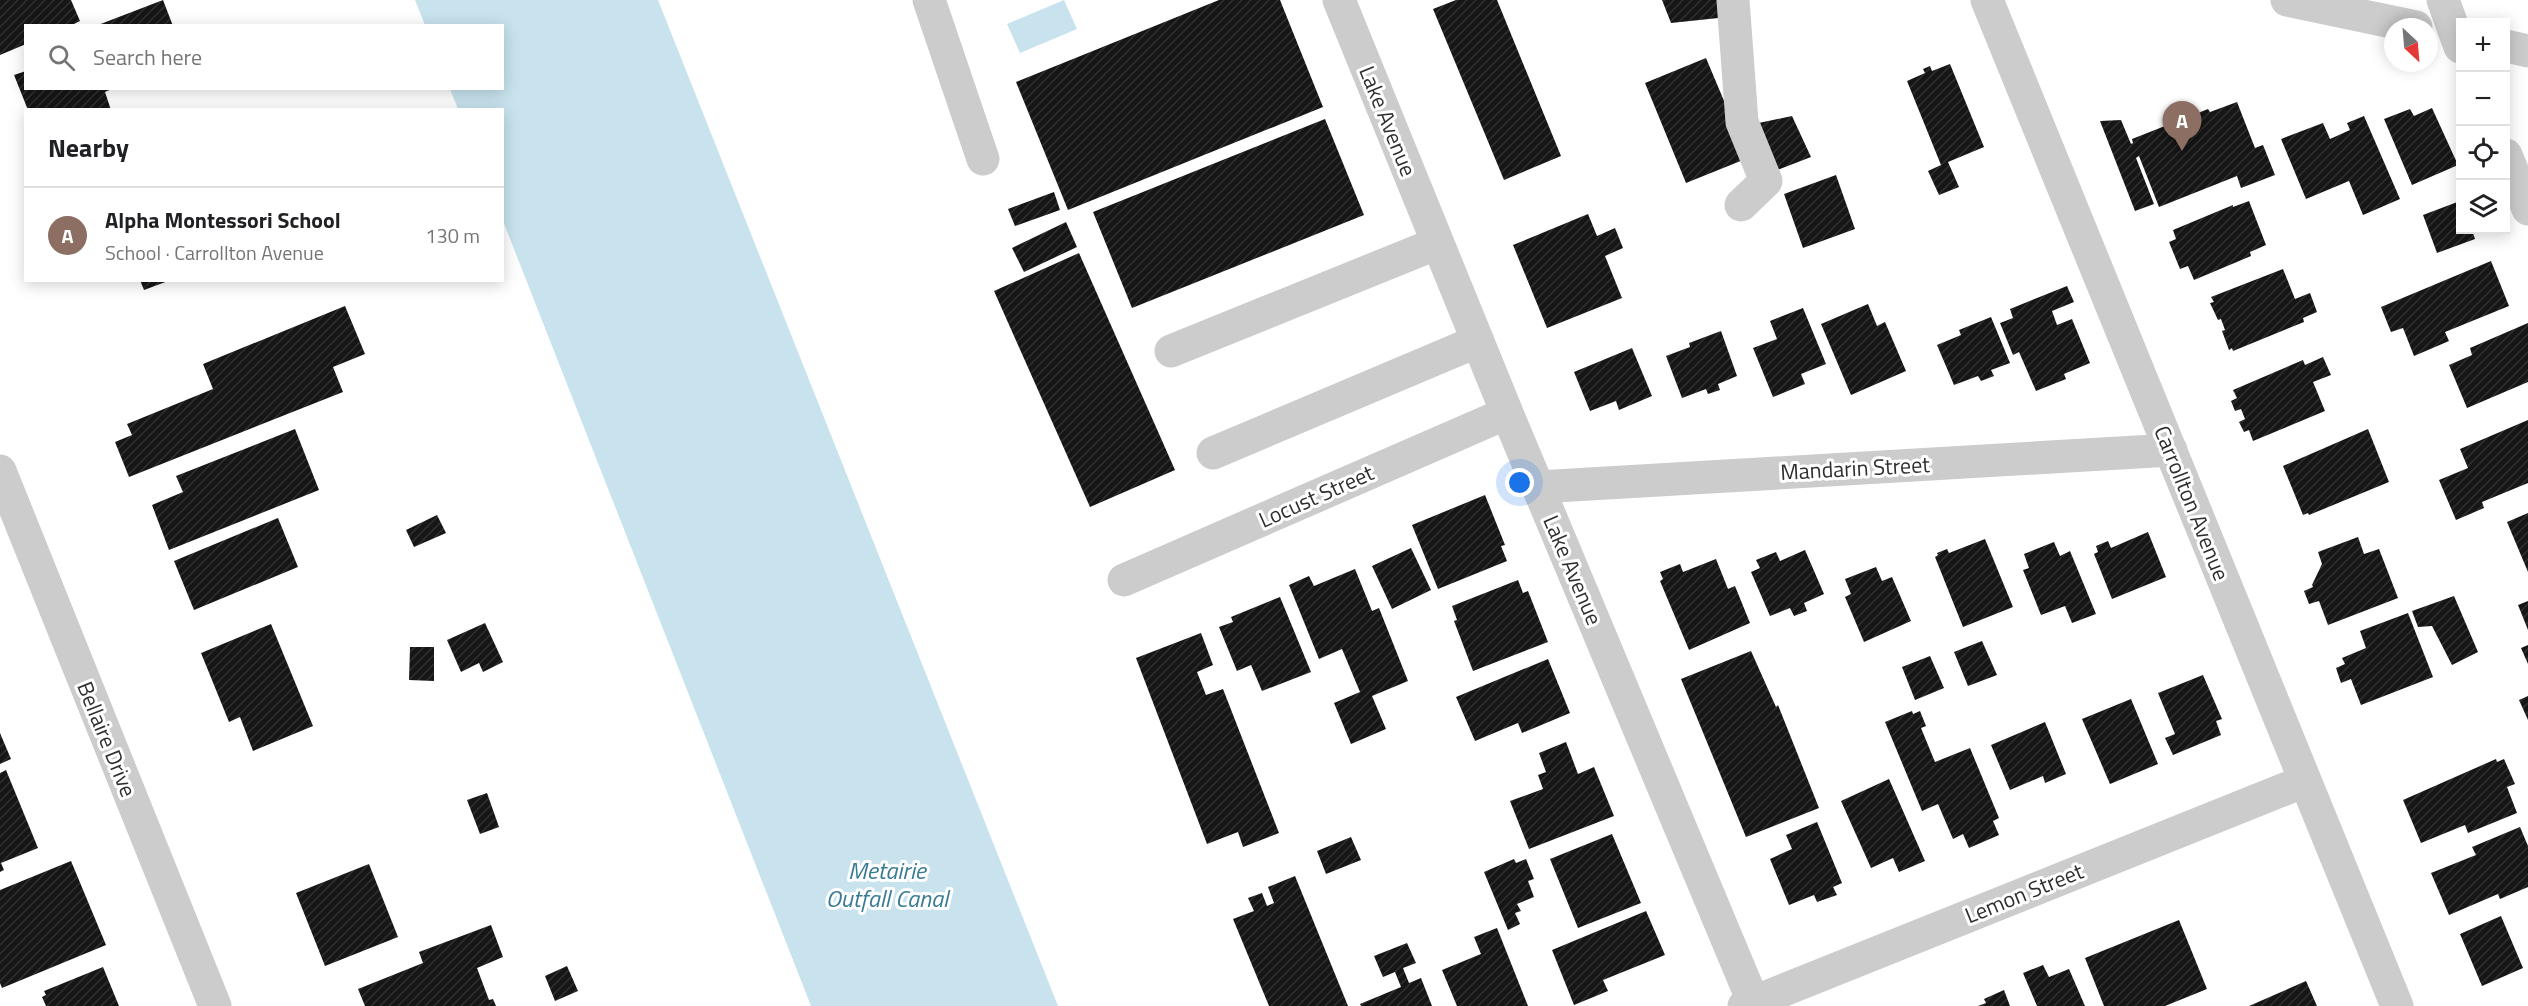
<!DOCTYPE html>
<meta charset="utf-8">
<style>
:root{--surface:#fff;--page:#f2f2f2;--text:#202124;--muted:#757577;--line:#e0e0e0;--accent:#ed2b4d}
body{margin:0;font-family:"Titillium Web",sans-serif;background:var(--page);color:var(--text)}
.controls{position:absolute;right:18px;top:18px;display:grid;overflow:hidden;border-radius:0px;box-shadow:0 3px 15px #0003}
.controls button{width:54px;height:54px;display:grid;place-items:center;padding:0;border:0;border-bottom:2px solid var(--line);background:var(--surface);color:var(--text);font:30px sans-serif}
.compass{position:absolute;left:2384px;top:18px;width:54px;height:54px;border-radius:50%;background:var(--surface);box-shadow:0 3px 15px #0003;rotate:154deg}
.you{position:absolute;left:1520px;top:483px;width:21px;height:21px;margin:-15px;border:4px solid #fff;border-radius:50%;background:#1a73e8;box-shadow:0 0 0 9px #1a73e833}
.badge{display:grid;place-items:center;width:39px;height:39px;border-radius:50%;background:var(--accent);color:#fff;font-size:20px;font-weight:700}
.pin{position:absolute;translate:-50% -50px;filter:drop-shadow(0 2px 3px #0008)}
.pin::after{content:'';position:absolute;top:32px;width:21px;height:18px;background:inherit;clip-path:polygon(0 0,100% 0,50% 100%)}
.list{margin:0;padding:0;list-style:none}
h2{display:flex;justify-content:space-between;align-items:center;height:78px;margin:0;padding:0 24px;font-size:26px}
h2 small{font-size:20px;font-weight:400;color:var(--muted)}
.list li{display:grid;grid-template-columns:39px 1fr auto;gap:18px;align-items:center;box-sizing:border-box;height:96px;padding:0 24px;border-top:2px solid var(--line)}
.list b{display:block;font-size:22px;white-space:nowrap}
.list p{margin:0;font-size:20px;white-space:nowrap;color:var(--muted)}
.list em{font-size:20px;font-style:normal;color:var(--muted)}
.icon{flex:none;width:33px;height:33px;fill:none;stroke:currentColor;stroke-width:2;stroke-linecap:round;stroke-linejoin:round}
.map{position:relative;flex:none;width:2528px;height:1006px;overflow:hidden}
.search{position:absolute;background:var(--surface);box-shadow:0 3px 15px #0003;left:24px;top:24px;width:480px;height:66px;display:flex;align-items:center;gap:15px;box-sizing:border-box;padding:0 21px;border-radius:0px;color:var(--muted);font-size:22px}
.panel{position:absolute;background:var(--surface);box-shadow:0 3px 15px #0003;left:24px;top:108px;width:480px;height:174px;border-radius:0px}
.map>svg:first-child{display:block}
</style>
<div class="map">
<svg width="2528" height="1006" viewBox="0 0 2528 1006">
<defs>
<pattern id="building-hatch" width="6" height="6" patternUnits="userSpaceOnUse" patternTransform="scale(1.5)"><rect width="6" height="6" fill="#161616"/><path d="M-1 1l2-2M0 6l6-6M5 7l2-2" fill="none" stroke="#303030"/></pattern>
</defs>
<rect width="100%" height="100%" fill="#fff"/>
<path fill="#c8e3ee" d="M415 0H658L1058 1006H811L503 221 502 110 458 109 450 89 502 88V26L425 25Z
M1064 0 1077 29 1020 53 1007 24Z"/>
<path fill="url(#building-hatch)" d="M0 0H71L80 21 70 26H26V44L0 55Z
M163 0 173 26H98V25Z
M1219 0H1280L1323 107 1068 210 1016 82Z
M1456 0H1497L1561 156 1504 180 1433 9Z
M1662 0H1719L1728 17 1671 23Z
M1706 58 1748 158 1686 183 1645 83Z
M1950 64 1984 147 1948 162 1959 187 1939 195 1928 171 1941 165 1907 81 1925 73 1923 69 1930 66 1932 71Z
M26 71V88H114L105 92 111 110H28L14 75Z
M2237 102 2255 148 2263 145 2275 175 2241 188 2237 176 2159 207 2139 156 2136 158 2154 204 2135 211 2100 121 2121 120 2131 144 2133 143 2132 139 2208 109 2210 112Z
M2432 108 2458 165 2412 185 2384 119 2410 109 2414 116Z
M1792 116 1811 157 1772 172 1749 125Z
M2364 116 2400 199 2363 215 2349 181 2306 199 2281 139 2323 123 2330 139 2350 130 2347 123Z
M1325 119 1364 215 1132 308 1093 212Z
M1836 175 1855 229 1803 248 1784 194Z
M1054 192 1060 210 1015 226 1008 209Z
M2249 201 2266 245 2250 252 2251 256 2194 280 2188 266 2180 269 2169 242 2176 239 2173 230 2233 205V207Z
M2460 201V230H2472L2475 239 2437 253 2423 215Z
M1588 214 1597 236 1615 228 1623 248 1605 256 1622 298 1547 328 1513 245Z
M1066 222 1077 247 1024 272 1012 248Z
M1079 253 1175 470 1090 507 994 291Z
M2491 261 2509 306 2445 332 2449 341 2414 356 2403 328 2391 332 2381 307Z
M2283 269 2295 299 2310 293 2317 312 2303 318 2304 322 2233 351 2232 348 2229 350 2222 331 2225 330 2221 319 2218 320 2210 303 2214 302 2211 297Z
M140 280H168V281L144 290Z
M2067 286 2074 302 2052 311 2057 325 2072 319 2090 363 2064 374 2066 379 2036 391 2019 352 2013 355 2000 323 2013 318 2010 309Z
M1868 304 1877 326 1885 322 1906 371 1851 395 1821 324Z
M345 306 365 354 333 367 343 392 129 477 115 442 132 435 127 424 213 389 203 364Z
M1803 308 1826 364 1801 374 1805 384 1773 397 1753 348 1777 339 1770 321Z
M1991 317 2010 363 1991 370 1994 376 1981 381 1978 376 1954 385 1937 345 1961 335 1959 330Z
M2528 323V382L2467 408 2449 365 2472 355 2470 348Z
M1721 331 1737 376 1718 384 1720 390 1708 394 1706 389 1682 398 1666 356 1690 347 1689 343Z
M1632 348 1652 396 1619 410 1616 401 1590 411 1574 372Z
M2323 357 2331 375 2313 382 2325 411 2253 441 2249 430 2244 432 2239 422 2245 419 2241 409 2235 411 2231 401 2237 398 2233 390 2303 360 2305 365Z
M2528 420V483L2482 502 2484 508 2456 520 2439 480 2468 468 2460 449Z
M295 429 319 490 169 550 152 505 183 492 176 476Z
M2368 429 2389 482 2309 515 2308 513 2303 515 2283 466Z
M1485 495 1505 545 1501 546 1507 561 1438 589 1412 525Z
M2528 513V572L2507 522Z
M437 515 446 533 414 547 406 530Z
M278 518 298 567 194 610 174 561Z
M2148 532 2166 577 2112 599 2094 554 2098 552 2096 546 2108 541 2111 548Z
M2358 537 2364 554 2379 549 2398 598 2328 625 2319 601 2309 604 2304 591 2313 587 2312 585 2322 564 2318 552Z
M1985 539 2013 607 1963 627 1935 557 1938 555 1937 553 1947 549 1949 553Z
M2054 542 2060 556 2070 551 2096 614 2072 623 2065 606 2041 615 2023 570 2029 568 2024 554Z
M1411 548 1431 590 1392 609 1372 566Z
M1805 550 1824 594 1804 603 1807 611 1794 616 1790 608 1770 616 1751 572 1760 568 1756 560 1776 552 1780 561Z
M1716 559 1728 589 1735 586 1750 623 1689 650 1660 581 1663 579 1660 572 1680 564 1683 572Z
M1876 567 1882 581 1892 577 1911 621 1864 642 1845 597 1851 594 1845 579Z
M1355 569 1372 611 1379 608 1408 681 1372 696 1386 729 1351 744 1334 703 1360 692 1342 649 1319 659 1289 585 1309 576 1314 586Z
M1518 580 1523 593 1528 591 1548 642 1473 671 1454 621 1457 620 1452 606Z
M2454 596 2478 652 2452 665 2432 626 2418 627 2412 611Z
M1280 597 1311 672 1262 691 1251 665 1237 671 1219 627 1233 622 1231 617Z
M2528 601V630L2518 605Z
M2408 613 2433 677 2361 705 2351 679 2341 683 2336 668 2345 664 2342 658 2366 648 2360 631Z
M485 623 503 662 483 672 479 663 461 672 447 640Z
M271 624 313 726 253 751 240 717 229 722 201 653Z
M1201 633 1213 665 1197 672 1206 695 1223 689 1279 833 1243 847 1238 832 1207 844 1136 658Z
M1982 641 1997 675 1968 686 1954 652Z
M2528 645V664L2521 648Z
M410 647H434V681L409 680Z
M1751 651 1776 707 1778 705 1819 808 1746 837 1681 679Z
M1930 656 1944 688 1915 700 1902 667Z
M1548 659 1570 713 1522 733 1518 723 1475 741 1456 697Z
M2203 675 2222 719 2216 721 2221 735 2173 755 2165 738 2175 734 2158 693Z
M2528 696V720L2519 700Z
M2131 699 2158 764 2110 784 2082 719Z
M1912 711 1913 714 1920 711 1926 726 1921 728 1935 762 1970 748 1999 818 1993 821 1999 835 1969 848 1963 834 1953 839 1938 804 1922 811 1885 722Z
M2045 722 2066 774 2045 783 2043 776 2010 790 1991 745Z
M0 733 11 759 0 764Z
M1566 742 1578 774 1594 767 1614 816 1529 849 1510 801 1543 789 1538 775 1546 772 1539 753Z
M2496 759 2497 762 2504 759 2515 784 2507 787 2517 813 2468 833 2465 825 2421 843 2403 800Z
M6 770 38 848 1 863 4 870 0 872V773Z
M1889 779 1925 861 1899 872 1893 858 1871 868 1841 801Z
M487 793 499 827 480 834 467 800Z
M1817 822 1842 883 1833 887 1837 895 1817 902 1814 895 1789 905 1770 859 1792 849 1786 835Z
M2520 827 2528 846V887L2500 899 2498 894 2449 915 2431 873 2476 855 2472 847Z
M1612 834 1641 903 1578 928 1550 859Z
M1351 837 1361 860 1326 874 1317 851Z
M1514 859 1516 863 1526 859 1534 879 1528 881 1534 897 1517 904 1521 911 1515 913 1520 924 1508 930 1484 872Z
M71 861 106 945 2 988 0 983V890Z
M369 864 398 937 325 966 296 893Z
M1295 876 1348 1006H1269L1233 919 1254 911 1248 898 1262 893 1267 906 1274 903 1268 887Z
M1646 911 1665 955 1603 980 1608 991 1574 1005 1552 950Z
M2501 916 2523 968 2482 986 2460 934Z
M2179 920 2207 989 2165 1006H2104L2085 958Z
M491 925 503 957 477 968 489 1000 493 999 496 1006H365L358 989 423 963 419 952Z
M1497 928 1528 1006H1457L1442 970 1481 954 1474 937Z
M1407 943 1416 963 1403 968 1409 983 1421 978 1432 1006H1361L1360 1004 1401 987 1395 972 1383 977 1374 956Z
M2043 965 2049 977 2069 969 2085 1006H2037L2023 973Z
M567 966 578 991 555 1001 545 976Z
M103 967 119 1006H46L42 997 46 995 44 991Z
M2306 981 2317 1006H2249Z
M2004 990 2010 1006H1978L1986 1003 1984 999Z"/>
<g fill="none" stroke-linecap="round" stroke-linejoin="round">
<path stroke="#ccc" stroke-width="33" d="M929 0 983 159
M1339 0 1507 413 1755 1006
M1733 0 1742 122 1766 181 1741 205
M1987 0 2397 1006
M2287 0 2416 27
M2443 0 2460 47
M2506 46 2528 51
M2506 155 2528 209
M1171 351 1438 243
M1213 453 1478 341
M0 471 215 1006
M1538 487 2171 450
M1124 580 1507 413
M1744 1006 2305 781"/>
</g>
<g text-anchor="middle" stroke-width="6" stroke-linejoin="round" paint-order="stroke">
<g font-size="22" fill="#2f2f2f" stroke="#fff">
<text transform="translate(1388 121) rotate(68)" y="8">Lake Avenue</text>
<text transform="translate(1855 468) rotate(-3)" y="8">Mandarin Street</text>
<text transform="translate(1316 496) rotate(-24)" y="8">Locust Street</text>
<text transform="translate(2192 503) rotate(68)" y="8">Carrollton Avenue</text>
<text transform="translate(1573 570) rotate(67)" y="8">Lake Avenue</text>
<text transform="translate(107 739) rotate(68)" y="8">Bellaire Drive</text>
<text transform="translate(2024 893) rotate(-22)" y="8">Lemon Street</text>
</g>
<g font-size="24" font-style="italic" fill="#397b95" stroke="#fff">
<text x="887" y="879">Metairie<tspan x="887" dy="28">Outfall Canal</tspan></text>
</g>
</g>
</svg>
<div class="controls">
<button>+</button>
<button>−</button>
<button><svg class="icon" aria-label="locate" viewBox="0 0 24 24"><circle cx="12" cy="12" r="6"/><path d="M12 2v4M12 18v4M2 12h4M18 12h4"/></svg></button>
<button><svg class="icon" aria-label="layers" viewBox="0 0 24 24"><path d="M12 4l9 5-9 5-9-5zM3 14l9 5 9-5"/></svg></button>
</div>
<svg class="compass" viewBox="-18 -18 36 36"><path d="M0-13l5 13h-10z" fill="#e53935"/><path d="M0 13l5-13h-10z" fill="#757577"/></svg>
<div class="you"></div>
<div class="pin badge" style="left:2182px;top:151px;background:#8d6e63">A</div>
<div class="search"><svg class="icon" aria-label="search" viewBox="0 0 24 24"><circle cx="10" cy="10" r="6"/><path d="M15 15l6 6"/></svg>Search here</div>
<section class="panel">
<h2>Nearby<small></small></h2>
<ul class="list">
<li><span class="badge" style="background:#8d6e63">A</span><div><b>Alpha Montessori School</b><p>School · Carrollton Avenue</p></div><em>130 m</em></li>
</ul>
</section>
</div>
